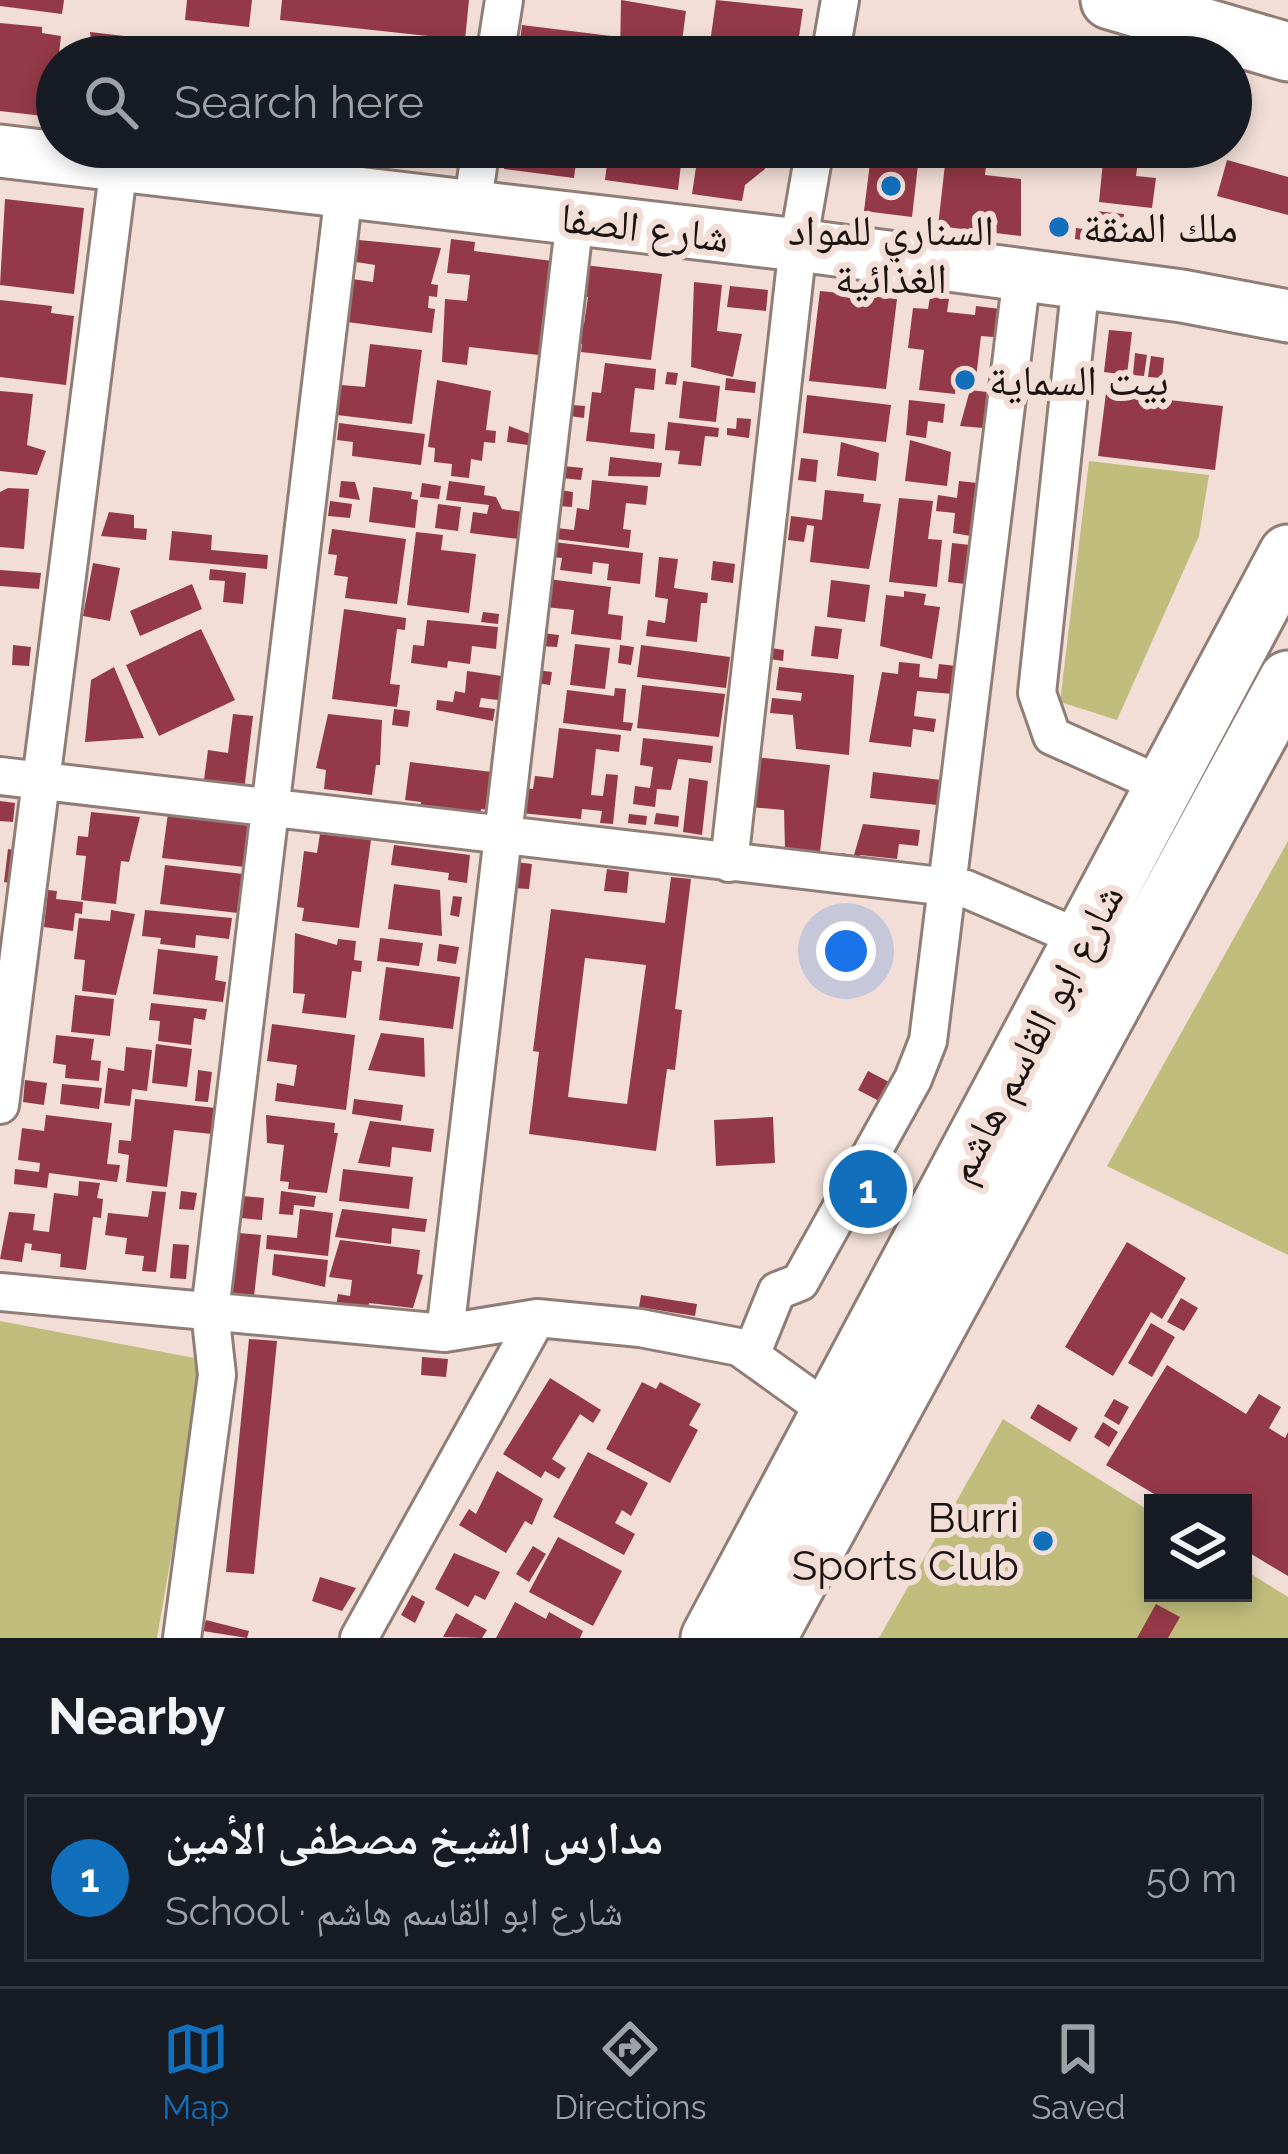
<!DOCTYPE html>
<meta charset="utf-8">
<style>
:root{--surface:#171b24;--page:#20242c;--text:#f1f3f6;--muted:#9ea1a6;--line:#363941;--accent:#126fbc}
body{margin:0;font-family:Raleway,"Noto Naskh Arabic",sans-serif;background:var(--page);color:var(--text)}
.controls{position:absolute;right:36px;bottom:36px;display:grid;overflow:hidden;border-radius:0px;box-shadow:0 6px 18px #0003}
.controls button{width:108px;height:108px;display:grid;place-items:center;padding:0;border:0;border-bottom:3px solid var(--line);background:var(--surface);color:var(--text);font:60px sans-serif}
.you{position:absolute;left:846px;top:951px;width:42px;height:42px;margin:-30px;border:9px solid #fff;border-radius:50%;background:#1a73e8;box-shadow:0 0 0 18px #1a73e833}
.badge{display:grid;place-items:center;width:78px;height:78px;border-radius:50%;background:var(--accent);color:#fff;font-size:39px;font-weight:700}
.pin{position:absolute;translate:-50% -50%;border:6px solid #fff;box-shadow:0 3px 12px #0006}
.list{margin:0;padding:0;list-style:none}
h2{display:flex;justify-content:space-between;align-items:center;height:156px;margin:0;padding:0 48px;font-size:51px}
h2 small{font-size:39px;font-weight:400;color:var(--muted)}
.list li{display:grid;grid-template-columns:78px 1fr auto;gap:36px;align-items:center;box-sizing:border-box;height:168px;margin:0 24px 24px;padding:0 24px;border:3px solid var(--line);border-radius:0px}
.list b{display:block;font-size:45px;white-space:nowrap}
.list p{margin:0;font-size:39px;white-space:nowrap;color:var(--muted)}
.list em{font-size:39px;font-style:normal;color:var(--muted)}
.icon{flex:none;width:66px;height:66px;fill:none;stroke:currentColor;stroke-width:2;stroke-linecap:round;stroke-linejoin:round}
.map{position:relative;flex:none;width:1288px;height:1638px;overflow:hidden}
.search{position:absolute;background:var(--surface);box-shadow:0 6px 18px #0003;left:36px;right:36px;top:36px;height:132px;display:flex;align-items:center;gap:30px;box-sizing:border-box;padding:0 42px;border-radius:66px;color:var(--muted);font-size:45px}
.sheet{height:348px;background:var(--surface)}
nav{display:flex;justify-content:space-around;align-items:center;box-sizing:border-box;height:168px;border-top:3px solid var(--line);background:var(--surface);font-size:33px;color:var(--muted)}
nav a{display:grid;justify-items:center;gap:6px}
nav .on{color:var(--accent)}
.map>svg:first-child{display:block}
</style>
<div class="map">
<svg width="1288" height="1638" viewBox="0 0 1288 1638">
<rect width="100%" height="100%" fill="#f2ded6"/>
<path fill="#c0bd7c" d="M1089 461 1209 475 1199 536 1117 720 1060 702Z
M1288 841V1255L1107 1166Z
M0 1321 205 1360 157 1638H0Z
M1003 1419 1153 1513V1593H1243V1569L1288 1597V1638H879Z"/>
<path fill="#943948" fill-rule="evenodd" d="M0 0H64L62 14 0 6Z
M187 0H252L249 27 185 20Z
M282 0H469L465 40 280 20Z
M621 0 686 11 680 57H620Z
M716 0 803 9 796 57H708Z
M0 23 42 27V33L61 36 52 117 0 111Z
M522 25 611 36 608 57H518Z
M90 32 158 40 157 57H93Z
M184 40 242 46 240 57H182Z
M355 147H434L433 158Z
M499 147H578L574 178 504 169 505 161 497 160Z
M609 147H683L678 190 605 180Z
M699 147H768L765 169 745 185 742 201 692 194Z
M836 147H858L856 160 834 158Z
M872 147H920L912 217 864 211Z
M947 147H988L985 175 1021 179V236L938 226Z
M1104 151 1139 154 1136 176 1156 178 1152 208 1099 202Z
M1227 160 1288 177V215L1217 196Z
M5 199 84 208 74 294 0 285Z
M1096 211 1124 214 1122 229 1094 226Z
M1141 223 1155 225 1154 235 1139 233Z
M1076 228 1091 230 1090 241 1075 239Z
M451 239 475 242 474 251 552 261 539 355 469 347 467 365 442 362 445 299 467 301 470 275 447 273Z
M359 240 441 248 431 284 438 285 437 297 429 296 428 308 435 309 432 333 347 322 352 279 373 282 375 265 356 262Z
M584 265 662 274 651 360 581 352 582 344 574 343 576 324H584L588 297 580 296Z
M694 282 722 285 717 331 742 334 733 377 691 367Z
M730 286 768 290 766 311 727 307Z
M820 291 897 299 886 389 809 381Z
M930 297 949 299 947 312 975 315 976 306 1008 310 1005 338 981 336 976 378 957 375 955 394 919 390 924 350 908 348 913 308 928 309Z
M0 300 52 306 51 313 74 316 66 385 0 377Z
M1109 330 1132 332 1127 375 1104 372Z
M370 344 422 350 412 424 337 415 341 385 365 387Z
M1135 353 1147 355 1144 376 1133 375Z
M1151 356 1164 358 1162 378 1148 377Z
M605 363 656 369 654 390 635 388 630 432 655 434 654 449 586 441 592 392 601 393Z
M667 372 678 373 676 385 665 384Z
M726 378 756 382 755 393 725 390Z
M437 380 491 391 486 430 496 431 495 443 484 442 482 461 471 459 469 478 451 476 452 464 434 462 435 448 428 447Z
M683 381 720 386 716 422 679 418Z
M970 390 987 392 983 428 960 426Z
M0 391 33 394 27 445 46 451 37 475 0 471Z
M1106 393 1223 406 1215 470 1098 456Z
M807 395 891 405 886 442 803 433Z
M909 400 945 404 943 423 928 421 926 438 906 435Z
M572 405 585 406 584 418 570 416Z
M737 418 751 419 749 438 727 435V428L736 429Z
M668 422 719 428 718 437 705 436 701 466 678 464 680 451 665 450Z
M339 423 425 434 421 465 352 456 353 442 337 440Z
M509 426 530 434 528 445 507 442Z
M910 440 951 452 947 486 905 481Z
M841 442 879 453 876 481 837 476Z
M610 457 662 463 660 477 608 476Z
M801 458 818 460 816 482 798 480Z
M563 466 583 468 581 480 562 478Z
M592 480 648 486 646 505 626 503 623 529 631 530 629 548 556 539 557 528 574 530 577 508 589 510Z
M341 481 355 482 360 500 339 497Z
M449 481 485 486 484 495 496 497 502 509 523 512 519 539 470 533 473 512 487 514 489 505 446 500Z
M959 481 977 483 971 536 953 533 955 513 936 511 938 495 957 498Z
M422 483 441 486 439 499 420 497Z
M373 487 412 492 411 499 418 500 415 528 369 522Z
M8 488 29 489 24 549 0 547V492Z
M560 490 573 492 572 507 558 506Z
M825 490 864 494 863 502 881 504 869 569 810 562 814 526 807 525 804 542 788 540 791 516 822 520Z
M899 498 933 501 928 539 942 540 937 587 889 582Z
M330 501 352 504 350 518 328 516Z
M438 504 461 507 458 531 435 528Z
M109 512 134 515V528L147 529 146 540 101 536Z
M332 529 406 539 397 604 345 598 348 577 334 575 337 555 328 554Z
M172 531 212 535 211 550 268 555 267 569 169 560Z
M416 532 443 535 441 550 476 554 469 613 407 605Z
M554 542 643 553 640 584 607 580 609 564 593 562 592 574 560 570 562 558 552 557Z
M952 543 970 545 965 584 948 582Z
M659 557 678 559 674 588 708 593 707 603H701L697 642 646 636 648 620 665 623 668 599 655 597Z
M713 561 735 564 733 583 711 580Z
M93 563 120 568 110 621 83 616Z
M210 569 246 573 243 604 223 602 225 581 209 580Z
M0 570 41 573 39 589 0 586Z
M548 579 611 587 608 614 623 616 621 640 571 634 574 610 545 607Z
M831 580 870 585 865 622 827 617Z
M192 584 202 609 140 636 130 611Z
M904 591 926 594 924 605 940 607 932 659 880 646 886 595 904 597Z
M344 609 406 618 405 630 397 629 390 684 400 685 397 707 332 699Z
M483 612 499 614 498 624 481 622Z
M427 620 498 627 496 649 472 646 470 664 448 661 447 668 411 663 413 645 424 646Z
M815 626 842 629 838 659 811 656Z
M201 629 235 700 159 736 126 665Z
M542 633 559 635 557 647 541 646Z
M575 644 610 648 605 689 570 685Z
M13 645 31 647 29 666 12 665Z
M620 645 634 647 631 665 618 663Z
M641 645 730 657 726 688 637 677Z
M771 648 784 650 783 661 770 659Z
M899 662 920 664 919 677 937 679 939 664 956 666 953 694 917 691 914 716 936 719 934 732 913 729 911 747 869 742 882 672 898 674Z
M114 667 144 738 85 742 91 680Z
M779 667 854 675 849 755 796 749 793 715 770 713 772 698 801 701 802 693 776 690Z
M537 670 552 672 550 685 536 683Z
M467 671 502 676 498 700 481 698 479 707 495 709 493 721 436 710 437 700 453 702 455 691 465 693Z
M642 685 725 694 719 737 637 728Z
M615 688 626 689 623 722 633 723 631 731 563 723 567 690 614 696Z
M394 709 410 711 408 727 392 725Z
M233 714 253 716 244 791 204 780 208 750 228 753Z
M328 714 382 720 380 765H376L372 795 324 789 326 770 316 768Z
M559 728 621 735 619 752 596 749 591 795 603 796 606 774 618 775 613 824 600 823 602 811 582 809 581 819 521 813 524 788 533 789 535 776 553 778Z
M643 738 713 746 711 763 678 759 671 790 657 789 655 807 633 804 635 786 650 788 653 767 640 765Z
M754 757 830 765 820 852 785 848 784 810 749 807Z
M410 762 492 772 487 810 481 809 480 817 420 810 421 802 405 800Z
M873 772 941 780 938 805 870 798Z
M689 778 708 781 702 835 683 832Z
M0 801 15 803 13 822 0 821Z
M91 812 140 817 129 862 121 861 116 904 81 900 86 856 76 855 78 836 88 837Z
M168 813 250 823 245 867 162 858Z
M656 813 679 816 678 827 654 824Z
M629 814 647 816 646 825 628 823Z
M863 824 920 830 918 846 899 844 897 859 860 855 858 869 839 867 841 853 854 855Z
M320 834 371 840 359 928 302 921 304 908 297 907 304 851 317 853Z
M394 845 470 855 467 883 448 880 449 873 391 865Z
M8 849 19 851 15 884 4 882Z
M516 862 532 864 529 889 512 888Z
M165 865 243 874 238 913 160 904Z
M607 869 629 872 627 893 604 891Z
M671 877 691 879 675 1009 682 1010 675 1070 667 1069 656 1151 529 1134 539 1052 533 1051 551 909 665 923ZM585 958 646 965 627 1104 568 1097Z
M394 884 440 890 442 936 388 929Z
M48 890 57 891 56 899 83 902 82 914 75 913 73 931 44 927Z
M453 896 462 897 459 917 450 915Z
M111 910 135 914 116 995 82 991 85 960 74 959 79 918 110 921Z
M145 910 232 918 229 939 196 935 195 948 160 944 161 938 142 936Z
M295 933 337 945 338 939 356 941 354 960 362 961 361 972 352 971 346 1018 302 1013 305 994 293 993Z
M380 938 423 943 419 966 377 961Z
M439 944 459 947 456 964 437 961Z
M158 949 218 956 215 980 226 982 223 1002 153 994Z
M386 967 460 977 453 1029 379 1020Z
M75 995 114 999 110 1036 71 1032Z
M151 1003 207 1009 205 1020 194 1018 191 1045 158 1041 160 1021 149 1020Z
M272 1024 355 1035 346 1110 275 1101 277 1083 294 1086 297 1065 267 1061Z
M381 1033 424 1038 425 1077 368 1070Z
M56 1035 94 1039 91 1060 101 1061 99 1081 65 1078 66 1065 53 1063Z
M156 1044 192 1049 187 1087 152 1083Z
M126 1047 152 1050 147 1091 132 1089 130 1106 104 1103 108 1068 124 1071Z
M198 1070 212 1072 208 1102 195 1101Z
M868 1071 889 1082 879 1101 858 1090Z
M25 1080 47 1083 44 1105 23 1102Z
M62 1084 102 1088 99 1109 60 1104Z
M135 1099 215 1108 212 1134 174 1130 167 1187 126 1182 129 1155 118 1153 119 1140 131 1141Z
M354 1099 403 1105 401 1121 352 1114Z
M46 1115 112 1123 107 1164 120 1165 117 1182 49 1173 47 1188 14 1184 15 1169 39 1172 40 1163 18 1160 22 1128 44 1131Z
M266 1115 335 1123 334 1133H338L327 1193 288 1189 289 1182 280 1181 284 1145 267 1143Z
M773 1117 775 1163 716 1166 714 1120Z
M370 1121 434 1129 431 1152 392 1147 390 1167 358 1163Z
M343 1169 413 1177 409 1209 339 1201Z
M79 1181 100 1183 97 1198 103 1199 101 1218 93 1217 86 1270 60 1267 61 1254 31 1250 32 1244 25 1243 22 1262 0 1259 9 1212 35 1214 33 1230 49 1232 54 1193 78 1196Z
M152 1191 166 1192 156 1272 142 1271 144 1256 125 1254 127 1238 105 1235 108 1213 148 1217Z
M181 1191 197 1193 194 1210 179 1209Z
M281 1191 316 1196 314 1207 294 1205 293 1215 279 1214Z
M243 1196 264 1198 262 1220 241 1218Z
M300 1209 333 1213 328 1256 266 1249 267 1235 297 1238Z
M342 1209 427 1219 425 1232 392 1228 391 1244 335 1237Z
M239 1233 261 1235 253 1305 226 1303Z
M340 1240 420 1250 417 1274 423 1275 413 1308 369 1303 367 1318 335 1314 338 1294 350 1296 352 1280 329 1277Z
M1127 1242 1186 1278 1162 1319 1151 1312 1113 1376 1065 1347Z
M173 1244 189 1245 186 1279 170 1278Z
M274 1254 328 1260 325 1287 272 1275Z
M641 1295 697 1304 695 1316 639 1307Z
M1181 1298 1198 1308 1184 1331 1167 1322Z
M1151 1323 1175 1337 1152 1377 1128 1363Z
M249 1339 277 1341 254 1574 226 1572Z
M422 1357 448 1359 446 1377 421 1375Z
M1167 1365 1246 1414 1259 1394 1281 1407 1269 1428 1285 1438 1288 1432V1576L1243 1549V1503H1169L1106 1465Z
M550 1378 601 1410 593 1423 580 1414 552 1459 566 1468 559 1479 545 1471 541 1478 503 1454Z
M642 1382 656 1389 660 1382 701 1404 689 1425 698 1430 670 1483 606 1449Z
M1114 1399 1129 1407 1119 1425 1104 1416Z
M1038 1404 1078 1428 1070 1442 1030 1418Z
M1103 1422 1118 1432 1109 1447 1094 1437Z
M588 1452 648 1483 631 1516 622 1510 615 1523 635 1534 624 1555 553 1517Z
M497 1471 543 1499 532 1525 525 1521 506 1553 459 1525 469 1509 476 1514Z
M558 1537 622 1571 593 1626 529 1592Z
M533 1546 546 1554 529 1582 516 1574Z
M454 1553 500 1572 485 1600 475 1595 468 1607 435 1589Z
M320 1577 356 1588 342 1611 312 1601Z
M412 1595 425 1602 415 1623 401 1615Z
M515 1602 546 1619 549 1612 583 1631 580 1638H496Z
M1156 1604 1180 1617 1168 1638H1137Z
M456 1613 487 1630 482 1638 443 1637Z
M206 1620 249 1631 247 1638 203 1631Z"/>
<g fill="none" stroke-linecap="round" stroke-linejoin="round">
<g stroke="#907e76" stroke-width="42">
<path id="street" d="M495 57 504 0
M830 57 840 0
M472 207 481 147
M1081 281 1037 693 1052 736 1166 787
M0 776 966 889 1084 940
M729 863 798 245 815 147
M0 1105 119 165
M0 1292 445 1333 537 1318 640 1328 739 1347 831 1413
M445 1333 575 218
M751 1355 777 1291 800 1282 913 1079 928 1041 1022 275
M182 1638 217 1375 210 1311 344 192
M359 1638 537 1318"/>
</g>
<g stroke="#907e76" stroke-width="57">
<path id="secondary" d="M0 151 798 245 1182 296 1288 316"/>
</g>
<g stroke="#907e76" stroke-width="63">
<path id="primary" d="M1110 0 1288 52
M710 1638 1288 554
M767 1638 1288 680"/>
</g>
<use href="#street" stroke="#fff" stroke-width="36"/>
<use href="#secondary" stroke="#fff" stroke-width="51"/>
<use href="#primary" stroke="#fff" stroke-width="57"/>
</g>
<g fill="#126fbc" stroke="#f2ded6" stroke-width="4.5">
<circle cx="891" cy="186" r="12"/>
<circle cx="1059" cy="227" r="12"/>
<circle cx="965" cy="380" r="12"/>
<circle cx="1043" cy="1541" r="12"/>
</g>
<g text-anchor="middle" stroke-width="12" stroke-linejoin="round" paint-order="stroke">
<g font-size="42" fill="#1a1311" stroke="#f2ded6">
<text transform="translate(645 227) rotate(7)" y="15">شارع الصفا</text>
<text transform="translate(1034 1033) rotate(-62)" y="15">شارع ابو القاسم هاشم</text>
</g>
<g font-size="42" fill="#1a1311" stroke="#f2ded6" text-anchor="start">
<text x="1083" y="242">ملك المنقة</text>
<text x="891" y="245" text-anchor="middle">السناري للمواد<tspan x="891" dy="48">الغذائية</tspan></text>
<text x="989" y="395">بيت السماية</text>
<text x="1019" y="1532" text-anchor="end">Burri<tspan x="1019" dy="48">Sports Club</tspan></text>
</g>
</g>
</svg>
<div class="controls">
<button><svg class="icon" aria-label="layers" viewBox="0 0 24 24"><path d="M12 4l9 5-9 5-9-5zM3 14l9 5 9-5"/></svg></button>
</div>
<div class="you"></div>
<div class="pin badge" style="left:868px;top:1189px">1</div>
<div class="search"><svg class="icon" aria-label="search" viewBox="0 0 24 24"><circle cx="10" cy="10" r="6"/><path d="M15 15l6 6"/></svg>Search here</div>
</div>
<section class="sheet">
<h2>Nearby<small></small></h2>
<ul class="list">
<li><span class="badge">1</span><div><b>مدارس الشيخ مصطفى الأمين</b><p>School · شارع ابو القاسم هاشم</p></div><em>50 m</em></li>
</ul>
</section>
<nav>
<a class="on"><svg class="icon" aria-label="map" viewBox="0 0 24 24"><path d="M3 6l6-2 6 2 6-2v14l-6 2-6-2-6 2zM9 4v14M15 6v14"/></svg>Map</a>
<a><svg class="icon" aria-label="directions" viewBox="0 0 24 24"><path d="M12 3l9 9-9 9-9-9zM9 14v-3h6M13 9l2 2-2 2"/></svg>Directions</a>
<a><svg class="icon" aria-label="saved" viewBox="0 0 24 24"><path d="M7 4h10v16l-5-4-5 4z"/></svg>Saved</a>
</nav>
